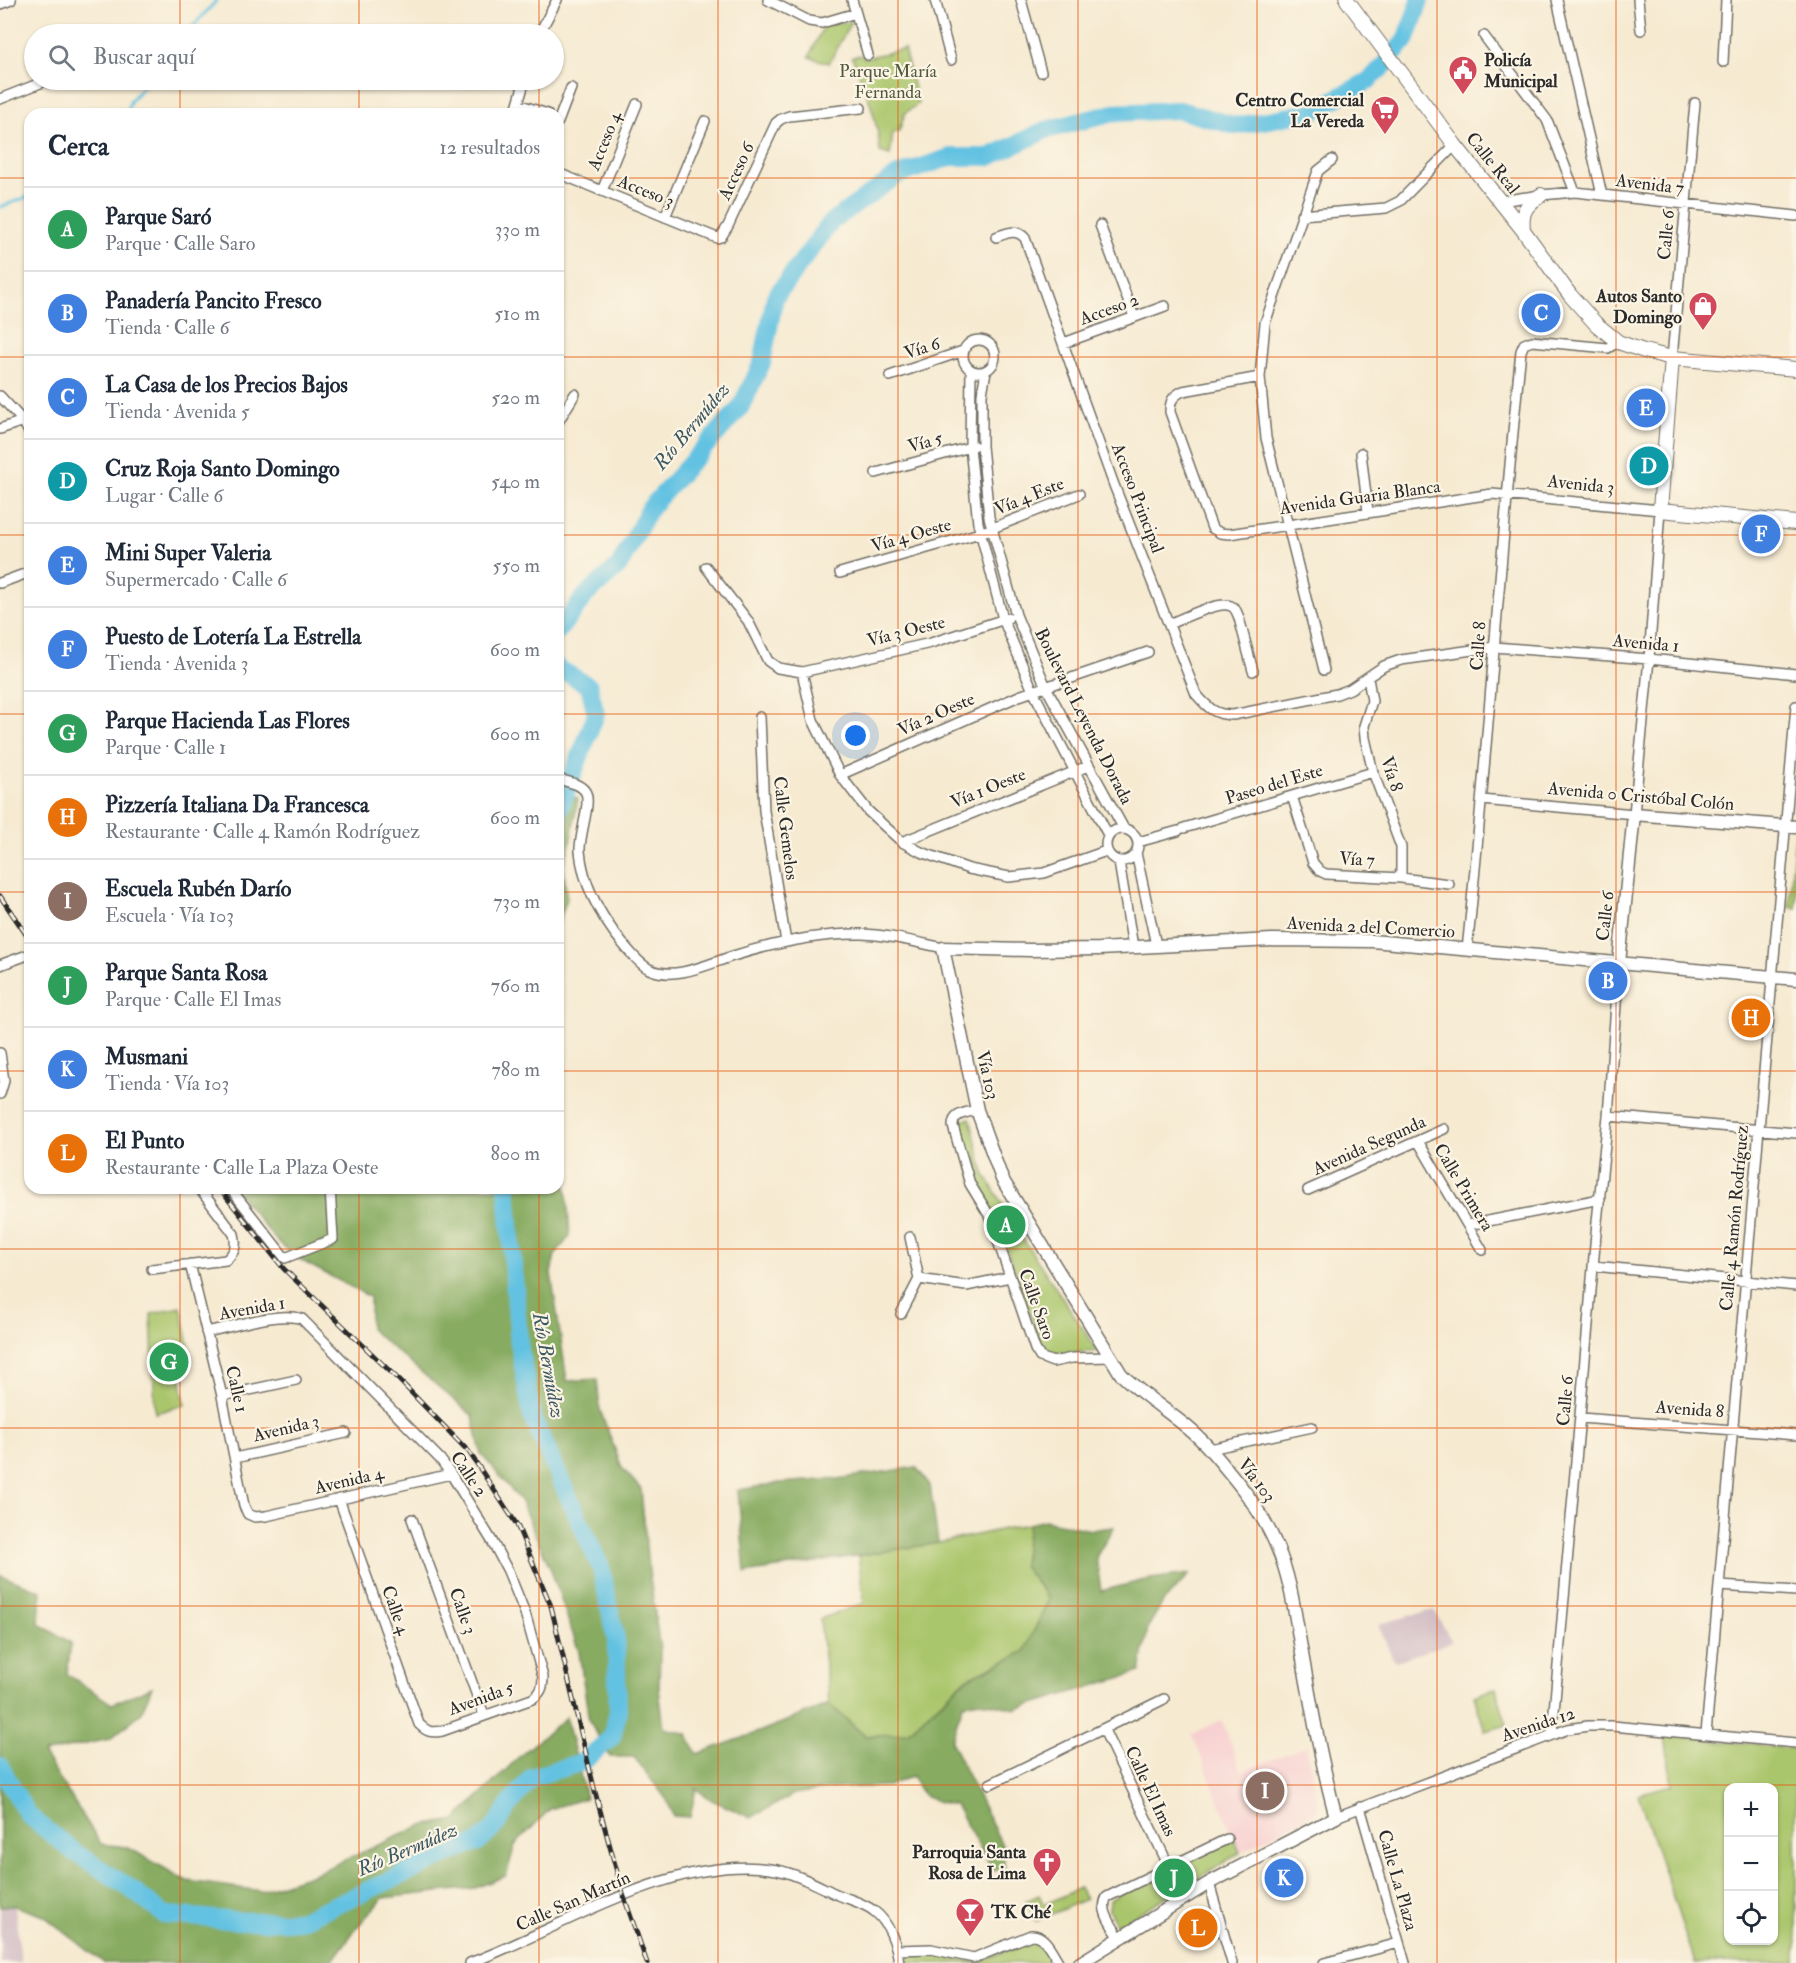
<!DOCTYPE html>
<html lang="es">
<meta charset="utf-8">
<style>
:root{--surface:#fff;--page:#f6f6f7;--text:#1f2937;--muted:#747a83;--line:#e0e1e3;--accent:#d93025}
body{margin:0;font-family:"IM FELL Double Pica",serif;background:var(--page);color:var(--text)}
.controls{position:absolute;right:18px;bottom:18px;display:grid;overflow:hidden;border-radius:12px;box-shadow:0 2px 4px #0004}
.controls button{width:54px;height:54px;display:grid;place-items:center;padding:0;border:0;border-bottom:2px solid var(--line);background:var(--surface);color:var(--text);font:30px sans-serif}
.you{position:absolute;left:856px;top:736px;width:21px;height:21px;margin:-15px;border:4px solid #fff;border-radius:50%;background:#1a73e8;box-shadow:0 0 0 9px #1a73e833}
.badge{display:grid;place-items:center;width:39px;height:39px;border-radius:50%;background:var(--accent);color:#fff;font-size:20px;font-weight:700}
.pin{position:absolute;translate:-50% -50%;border:3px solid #fff;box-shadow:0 2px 6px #0006}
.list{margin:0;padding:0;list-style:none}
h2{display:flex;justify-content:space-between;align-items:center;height:78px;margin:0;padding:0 24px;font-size:26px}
h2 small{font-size:20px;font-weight:400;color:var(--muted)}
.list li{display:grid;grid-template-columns:39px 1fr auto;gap:18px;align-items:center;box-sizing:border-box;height:84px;padding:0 24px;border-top:2px solid var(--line)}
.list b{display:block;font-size:22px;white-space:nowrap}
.list p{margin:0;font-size:20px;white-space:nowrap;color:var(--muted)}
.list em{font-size:20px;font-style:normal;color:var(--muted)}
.icon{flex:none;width:33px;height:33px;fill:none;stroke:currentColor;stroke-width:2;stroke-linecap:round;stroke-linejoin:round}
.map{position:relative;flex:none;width:1796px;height:1963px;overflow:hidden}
.search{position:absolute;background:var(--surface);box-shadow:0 2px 4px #0004;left:24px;top:24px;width:540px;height:66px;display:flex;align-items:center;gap:15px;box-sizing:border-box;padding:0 21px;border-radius:33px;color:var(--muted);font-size:22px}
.panel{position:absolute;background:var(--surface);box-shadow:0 2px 4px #0004;left:24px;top:108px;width:540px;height:1086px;border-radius:18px}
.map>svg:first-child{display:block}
</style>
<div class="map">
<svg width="1796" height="1963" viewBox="0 0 1796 1963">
<rect width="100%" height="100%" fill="#fcf5e5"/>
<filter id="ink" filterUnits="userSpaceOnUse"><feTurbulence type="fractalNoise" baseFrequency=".0167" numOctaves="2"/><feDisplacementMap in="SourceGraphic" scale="12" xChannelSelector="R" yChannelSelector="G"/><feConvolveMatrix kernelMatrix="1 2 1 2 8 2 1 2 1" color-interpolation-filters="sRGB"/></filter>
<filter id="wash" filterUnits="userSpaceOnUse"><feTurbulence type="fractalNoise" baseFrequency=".008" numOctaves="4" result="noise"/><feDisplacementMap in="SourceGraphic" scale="24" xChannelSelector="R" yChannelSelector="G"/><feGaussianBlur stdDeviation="1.35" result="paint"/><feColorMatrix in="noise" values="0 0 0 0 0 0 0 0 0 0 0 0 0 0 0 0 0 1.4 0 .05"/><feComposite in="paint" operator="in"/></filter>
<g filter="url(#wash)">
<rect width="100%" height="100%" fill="#f6ead1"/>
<path fill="#f7cfd0" d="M1222 1720 1241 1771 1307 1746 1319 1811 1240 1853 1192 1734Z"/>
<path fill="#d2bdc5" d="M1434 1610 1452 1642 1394 1662 1378 1624Z
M0 1906H15L21 1963H0Z"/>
<path fill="#aac66c" stroke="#6a784c" stroke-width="1.5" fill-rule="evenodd" d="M851 22 829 63 809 57 824 25Z
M904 49 918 104 905 113 899 131 893 133 890 155 880 152C878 118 865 88 852 57L860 55 865 58Z
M1795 839H1796V908L1789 907Z
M970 1118 984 1173 1023 1239 1098 1351C1091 1352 1052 1354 1049 1353 1045 1352 1043 1347 1040 1343L993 1211 971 1173 958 1122Z
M181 1307 192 1360 178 1364 185 1405 155 1413 151 1314Z
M1028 1524 1023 1566 1049 1599 1024 1652 965 1680 907 1733 865 1736 829 1704 820 1619 864 1603 858 1555 938 1543Z
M1496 1688 1507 1725 1485 1731 1474 1696Z
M1665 1735 1796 1749V1963H1695L1638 1794 1672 1785ZM1728 1788H1774V1940H1728Z
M1234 1838 1240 1853 1117 1926 1109 1910 1110 1900 1128 1889Z
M1079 1888 1086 1899 1036 1921 1026 1901 1039 1895 1044 1905Z
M1030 1940 1041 1942 1054 1963H905L902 1954 926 1952 962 1960 977 1961 991 1957Z"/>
<path fill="#87ab60" stroke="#596b46" stroke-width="1.5" d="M558 790 578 799 570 845 563 865 567 899 558 924Z
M558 1156 567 1193 570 1236 555 1255 551 1273 567 1381 597 1379 600 1410 622 1468 641 1489 647 1556 660 1650 659 1689 664 1728 687 1734 697 1754 751 1735 829 1704 865 1736 907 1733 965 1680 1024 1652 1049 1599 1023 1566 1028 1524 1045 1520 1090 1530 1114 1527 1096 1557 1101 1591 1149 1579 1190 1574 1163 1602 1148 1627 1140 1672 1016 1709 980 1701 963 1704 951 1741 1002 1845 1005 1869 993 1871 955 1805C929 1800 924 1801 912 1776L888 1786 834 1788 794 1794 751 1818 712 1800 696 1789 690 1817 673 1816 667 1800 634 1757H610L589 1721 579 1652 551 1570 520 1500 481 1454 473 1416 370 1329V1297L298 1259 274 1238 234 1188H558Z
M916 1467 930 1485 938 1543 745 1573 738 1490 779 1483 837 1479Z
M0 1575 41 1591 39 1624 71 1643 67 1674 112 1704 152 1687 141 1713 110 1739 43 1753 101 1844 127 1847 187 1881 261 1891 316 1873 421 1826 455 1820 521 1755 566 1717 586 1798 550 1809 515 1845 506 1876 475 1888 383 1898 357 1927 331 1963H104L44 1916 15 1906H0Z"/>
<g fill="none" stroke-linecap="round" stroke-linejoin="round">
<path stroke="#64c2e2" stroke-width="3" d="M186 34 217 0
M126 114 131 100 149 80
M0 207 30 196"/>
<path stroke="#64c2e2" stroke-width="18" d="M558 631 586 595 619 566 650 508 740 408 762 363 775 297 832 221 898 175 951 157H989L1046 130 1114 113 1179 110 1236 126 1311 112 1368 81 1385 65 1407 38 1420 0
M558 668 589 686 596 714 558 814
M0 1766 28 1815 74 1852 124 1884 164 1915 241 1921H299L462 1848 478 1843 495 1827 510 1804 532 1777 583 1762 612 1737 618 1712 616 1639 601 1568 532 1417 519 1343 507 1188"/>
</g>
</g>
<g filter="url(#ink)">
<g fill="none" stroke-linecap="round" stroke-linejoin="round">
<g stroke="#726e65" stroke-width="12">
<path id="street" d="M768 0 809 21 822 23 856 13
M852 0 868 55
M935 0 951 60
M1021 0 1041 72
M1557 0 1602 195
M1638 0 1641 30
M0 4 11 0
M539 34 557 0
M1484 36 1547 120 1575 192
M1723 62 1726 0
M0 99 48 80
M518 104 547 114
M515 114 525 80
M558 122 571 88
M558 173 717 238 721 237 728 226 776 123 781 119 789 116 861 108
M602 191 637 104
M1500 201 1541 195 1575 192 1796 216
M1301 215 1386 208 1400 201 1455 145
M665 217 705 121
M1100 225 1134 317
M996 237C1007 233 1016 228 1025 238L1114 485 1196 694C1208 708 1215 715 1233 715L1337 694 1350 689 1384 666 1401 660 1494 647 1649 659 1796 674
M963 356a16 16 0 1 1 32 0a16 16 0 1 1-32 0Z
M1064 343 1165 306
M1672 358 1695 103
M971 370 970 447 978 523 1003 619 1033 691 1108 835
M986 371 982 394V446L989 517 1016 615 1046 687 1124 829
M890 376 963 351
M1260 377 1183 391C1173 396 1170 400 1170 412L1212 528 1220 533 1229 534 1492 494 1660 510 1649 659 1634 814 1482 800
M0 396 23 421 30 434
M558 422 575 394
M0 429 23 421
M1361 453 1368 512
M876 473 974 446
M706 567 748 621 768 661 778 668 802 672 931 643 1008 618
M840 573 980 533 1079 494
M0 583 30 572
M1169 624C1181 619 1220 600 1231 606 1236 608 1237 613 1239 618L1253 671
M1324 670 1266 438 1260 377 1265 323 1318 171 1332 160
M802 672 813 720 840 775 868 811 902 842 921 852 969 869 1009 877 1044 873 1106 851
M1368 678 1372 701 1364 726 1365 738 1373 772 1401 847V878
M760 717 764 811 786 942
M840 775 1019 696 1148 652
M558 779C567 782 581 783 586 793 591 804 579 836 580 851 583 886 601 917 623 944 631 953 638 963 649 969 675 981 708 964 733 956 775 943 818 933 862 934 889 935 916 942 943 948
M1292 796 1313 863 1320 871 1326 874 1401 878 1449 884
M1184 828 1373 772
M1106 845a16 16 0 1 1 32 0a16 16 0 1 1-32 0Z
M902 842 1088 766
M1138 842 1178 831
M1136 853 1156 945
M1119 862 1133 947
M1467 950C1488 751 1500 551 1521 351L1524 344 1532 341 1608 348 1618 342
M0 965 30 954
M0 1053 4 1081 0 1094
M977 1110C966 1113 953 1113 953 1126L970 1184 989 1215 1035 1349 1040 1357 1053 1362 1072 1358 1111 1357
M1608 1116 1796 1133
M1418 1141 1482 1250
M230 1188 285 1258 333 1239 330 1188
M1308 1190 1444 1129
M1468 1225 1600 1199
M910 1237 919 1279
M190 1264 222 1396 244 1506 248 1514 255 1517 266 1516 451 1474
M1594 1266 1796 1286
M152 1269 226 1260C235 1252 237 1246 234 1234L199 1188
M919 1279 966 1286 1010 1277
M901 1314 919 1279
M206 1332C232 1327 278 1311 302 1319L440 1459 451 1474 492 1541 508 1571 525 1613 543 1677C543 1688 541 1693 532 1699L442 1731C431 1733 427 1732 419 1724L339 1499
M222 1396 296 1380
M1581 1418 1796 1435
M1210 1449 1312 1427
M235 1458 346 1433
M412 1519 484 1715
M1720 1586 1796 1591
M1104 1730 1184 1898
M1552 1734 1597 1222 1608 1116 1619 963
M1706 1734 1796 706
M990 1784 1164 1699
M1360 1807 1405 1963
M1336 1817 1568 1729 1588 1726H1612L1796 1743
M1209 1883 1232 1963
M1119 1937C1112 1925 1099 1910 1107 1897L1227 1839
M897 1950 931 1949 974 1958 1031 1935C1045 1934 1052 1952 1059 1963
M470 1963C562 1929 676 1851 777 1870 797 1874 817 1885 836 1894 848 1899 864 1903 874 1911 889 1922 897 1945 899 1963
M1324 1963 1399 1943"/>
</g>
<g stroke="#726e65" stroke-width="15">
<path id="secondary" d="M1619 963 1634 814 1796 827
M1080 1963 1209 1883 1336 1817C1321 1762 1311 1705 1301 1648 1295 1615 1291 1579 1277 1547 1262 1510 1234 1477 1208 1447 1182 1418 1148 1401 1121 1374L1002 1179 977 1110 943 948 1030 950 1099 949 1272 940 1372 941 1796 979"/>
</g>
<g stroke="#726e65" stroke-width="16">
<path id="primary" d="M1347 0 1455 145 1523 230 1570 295 1596 324 1618 342 1644 351 1672 358 1796 369
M1523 230C1521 211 1526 205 1541 195
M1672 358 1660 510 1796 523"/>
</g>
<use href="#street" stroke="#fff" stroke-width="9"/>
<use href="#secondary" stroke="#fff" stroke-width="12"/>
<use href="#primary" stroke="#fff" stroke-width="14"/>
<g stroke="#2b2b2b" stroke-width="5">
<path id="rail" d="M0 896 30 940
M219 1188 284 1269 400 1381 469 1452 517 1525 551 1606 595 1792 623 1894 647 1963"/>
</g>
<use href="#rail" stroke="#fcf5e5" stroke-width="3" stroke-dasharray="9" stroke-linecap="butt"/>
</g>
</g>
<path fill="none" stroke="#e8590c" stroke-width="1.5" stroke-opacity="0.55" d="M180 0V34M359 0V34M539 0V34M718 0V1963M898 0V1963M1078 0V1963M1257 0V1963M1437 0V1963M1616 0V1963M180 80V114M359 80V114M539 80V114M0 178H30M558 178H1796M0 357H30M558 357H1796M0 535H30M558 535H1796M0 714H30M558 714H1796M0 892H30M558 892H1796M0 1071H30M558 1071H1796M180 1188V1963M359 1188V1963M539 1188V1963M0 1249H1796M0 1428H1796M0 1606H1796M0 1785H1796"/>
<defs>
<g id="civic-pin" transform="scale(1.5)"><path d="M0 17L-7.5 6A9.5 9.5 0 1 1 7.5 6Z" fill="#d1495b" stroke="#fcf5e5"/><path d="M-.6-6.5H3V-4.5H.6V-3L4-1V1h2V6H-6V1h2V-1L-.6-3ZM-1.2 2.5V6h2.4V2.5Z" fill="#fff"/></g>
<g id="supermarket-pin" transform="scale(1.5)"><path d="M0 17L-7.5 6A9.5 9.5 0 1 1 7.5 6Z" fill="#d1495b" stroke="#fcf5e5"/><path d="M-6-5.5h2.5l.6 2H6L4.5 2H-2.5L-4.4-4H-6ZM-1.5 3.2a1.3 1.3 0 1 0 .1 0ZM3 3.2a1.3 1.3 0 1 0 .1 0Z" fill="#fff"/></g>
<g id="shop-pin" transform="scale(1.5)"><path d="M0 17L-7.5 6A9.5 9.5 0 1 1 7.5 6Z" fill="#d1495b" stroke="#fcf5e5"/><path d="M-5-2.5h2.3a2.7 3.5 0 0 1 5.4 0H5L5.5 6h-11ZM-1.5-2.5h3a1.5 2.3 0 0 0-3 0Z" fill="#fff"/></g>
<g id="church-pin" transform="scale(1.5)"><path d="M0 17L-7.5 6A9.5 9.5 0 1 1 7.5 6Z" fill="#d1495b" stroke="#fcf5e5"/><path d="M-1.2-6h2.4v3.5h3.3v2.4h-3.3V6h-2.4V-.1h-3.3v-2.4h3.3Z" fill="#fff"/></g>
<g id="bar-pin" transform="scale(1.5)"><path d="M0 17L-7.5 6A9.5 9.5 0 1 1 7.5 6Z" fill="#d1495b" stroke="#fcf5e5"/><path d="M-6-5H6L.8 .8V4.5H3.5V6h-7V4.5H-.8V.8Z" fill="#fff"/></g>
</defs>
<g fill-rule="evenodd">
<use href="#civic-pin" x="1463" y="70"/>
<use href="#supermarket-pin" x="1385" y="110"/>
<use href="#shop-pin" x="1703" y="306"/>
<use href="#church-pin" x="1047" y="1862"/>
<use href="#bar-pin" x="970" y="1912"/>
</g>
<g text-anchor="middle" stroke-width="4.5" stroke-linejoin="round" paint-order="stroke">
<g font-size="18" font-weight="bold" fill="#2b2b2b" stroke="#fcf5e5" text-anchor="end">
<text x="1484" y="66" text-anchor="start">Policía<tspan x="1484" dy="21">Municipal</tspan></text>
<text x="1364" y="106">Centro Comercial<tspan x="1364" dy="21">La Vereda</tspan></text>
<text x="1682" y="302">Autos Santo<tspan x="1682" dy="21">Domingo</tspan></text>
<text x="1026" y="1858">Parroquia Santa<tspan x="1026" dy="21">Rosa de Lima</tspan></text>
<text x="991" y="1918" text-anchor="start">TK Ché</text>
</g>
<g font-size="18" fill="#515a3e" stroke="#fcf5e5">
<text x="888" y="77">Parque María<tspan x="888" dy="21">Fernanda</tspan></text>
</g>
<g font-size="18" fill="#2b2b2b" stroke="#fcf5e5">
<text transform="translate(604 141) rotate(-68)" y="6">Acceso 4</text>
<text transform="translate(1493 163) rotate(51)" y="6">Calle Real</text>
<text transform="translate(736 171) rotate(-65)" y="6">Acceso 6</text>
<text transform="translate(1650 184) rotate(7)" y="6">Avenida 7</text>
<text transform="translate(646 191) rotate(22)" y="6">Acceso 3</text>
<text transform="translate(1666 235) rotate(-85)" y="6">Calle 6</text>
<text transform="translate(1109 309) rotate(-20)" y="6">Acceso 2</text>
<text transform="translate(922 348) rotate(-18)" y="6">Vía 6</text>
<text transform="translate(925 442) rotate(-16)" y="6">Vía 5</text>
<text transform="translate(1581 484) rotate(6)" y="6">Avenida 3</text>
<text transform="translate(1029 496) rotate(-22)" y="6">Vía 4 Este</text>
<text transform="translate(1360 497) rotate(-8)" y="6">Avenida Guaria Blanca</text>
<text transform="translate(1138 498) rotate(69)" y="6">Acceso Principal</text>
<text transform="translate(911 535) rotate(-16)" y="6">Vía 4 Oeste</text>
<text transform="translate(906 631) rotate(-14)" y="6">Vía 3 Oeste</text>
<text transform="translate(1646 643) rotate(5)" y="6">Avenida 1</text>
<text transform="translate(1478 646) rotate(-86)" y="6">Calle 8</text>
<text transform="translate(936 714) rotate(-24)" y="6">Vía 2 Oeste</text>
<text transform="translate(1084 716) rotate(63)" y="6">Boulevard Leyenda Dorada</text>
<text transform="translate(1392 774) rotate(72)" y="6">Vía 8</text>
<text transform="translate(1274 784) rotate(-17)" y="6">Paseo del Este</text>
<text transform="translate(988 788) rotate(-22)" y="6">Vía 1 Oeste</text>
<text transform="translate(1641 796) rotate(5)" y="6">Avenida 0 Cristóbal Colón</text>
<text transform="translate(786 828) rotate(83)" y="6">Calle Gemelos</text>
<text transform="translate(1357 859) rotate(3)" y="6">Vía 7</text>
<text transform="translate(1605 916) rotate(-84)" y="6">Calle 6</text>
<text transform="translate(1371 927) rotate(3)" y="6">Avenida 2 del Comercio</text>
<text transform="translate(988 1075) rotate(77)" y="6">Vía 103</text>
<text transform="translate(1369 1145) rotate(-24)" y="6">Avenida Segunda</text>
<text transform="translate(1464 1187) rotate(59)" y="6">Calle Primera</text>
<text transform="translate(1734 1218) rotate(-85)" y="6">Calle 4 Ramón Rodríguez</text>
<text transform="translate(1037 1304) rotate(70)" y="6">Calle Saro</text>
<text transform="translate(252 1308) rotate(-10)" y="6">Avenida 1</text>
<text transform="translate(237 1389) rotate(77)" y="6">Calle 1</text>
<text transform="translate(1565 1401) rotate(-85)" y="6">Calle 6</text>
<text transform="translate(1690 1409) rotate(4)" y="6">Avenida 8</text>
<text transform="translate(286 1428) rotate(-13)" y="6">Avenida 3</text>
<text transform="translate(469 1474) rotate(56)" y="6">Calle 2</text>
<text transform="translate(349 1480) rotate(-13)" y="6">Avenida 4</text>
<text transform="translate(1257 1480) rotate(53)" y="6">Vía 103</text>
<text transform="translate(396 1610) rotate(70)" y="6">Calle 4</text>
<text transform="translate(463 1611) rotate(70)" y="6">Calle 3</text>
<text transform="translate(481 1698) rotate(-20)" y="6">Avenida 5</text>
<text transform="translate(1538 1724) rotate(-18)" y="6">Avenida 12</text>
<text transform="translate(1151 1791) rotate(65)" y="6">Calle El Imas</text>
<text transform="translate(1398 1880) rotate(74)" y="6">Calle La Plaza</text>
<text transform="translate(573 1901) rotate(-24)" y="6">Calle San Martín</text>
</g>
<g font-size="20" font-style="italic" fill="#3c5862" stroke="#fcf5e5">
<text transform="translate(691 426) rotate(-50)" y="7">Río Bermúdez</text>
<text transform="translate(549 1365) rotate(80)" y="7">Río Bermúdez</text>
<text transform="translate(407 1849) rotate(-23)" y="7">Río Bermúdez</text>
</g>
</g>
</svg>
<div class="controls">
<button>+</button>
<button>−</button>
<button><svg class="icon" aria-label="locate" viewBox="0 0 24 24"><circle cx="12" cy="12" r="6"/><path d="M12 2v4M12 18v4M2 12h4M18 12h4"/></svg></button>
</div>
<div class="you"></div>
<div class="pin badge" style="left:1006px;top:1225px;background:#2e9e5b">A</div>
<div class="pin badge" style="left:1608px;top:981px;background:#3f7fe0">B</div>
<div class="pin badge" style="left:1541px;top:313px;background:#3f7fe0">C</div>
<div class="pin badge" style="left:1649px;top:466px;background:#0f9aa8">D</div>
<div class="pin badge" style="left:1646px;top:408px;background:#3f7fe0">E</div>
<div class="pin badge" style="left:1761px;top:534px;background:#3f7fe0">F</div>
<div class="pin badge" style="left:169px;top:1362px;background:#2e9e5b">G</div>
<div class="pin badge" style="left:1751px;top:1018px;background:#e8710a">H</div>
<div class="pin badge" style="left:1265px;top:1791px;background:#8d6e63">I</div>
<div class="pin badge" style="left:1174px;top:1878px;background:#2e9e5b">J</div>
<div class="pin badge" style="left:1284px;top:1878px;background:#3f7fe0">K</div>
<div class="pin badge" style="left:1198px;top:1928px;background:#e8710a">L</div>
<div class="search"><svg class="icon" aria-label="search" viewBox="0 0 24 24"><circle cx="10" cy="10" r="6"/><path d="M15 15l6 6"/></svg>Buscar aquí</div>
<section class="panel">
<h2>Cerca<small>12 resultados</small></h2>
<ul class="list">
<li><span class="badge" style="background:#2e9e5b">A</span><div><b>Parque Saró</b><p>Parque · Calle Saro</p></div><em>330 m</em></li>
<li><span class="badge" style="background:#3f7fe0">B</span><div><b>Panadería Pancito Fresco</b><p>Tienda · Calle 6</p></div><em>510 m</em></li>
<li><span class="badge" style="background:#3f7fe0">C</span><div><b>La Casa de los Precios Bajos</b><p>Tienda · Avenida 5</p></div><em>520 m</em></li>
<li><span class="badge" style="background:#0f9aa8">D</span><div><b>Cruz Roja Santo Domingo</b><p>Lugar · Calle 6</p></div><em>540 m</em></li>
<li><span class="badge" style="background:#3f7fe0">E</span><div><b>Mini Super Valeria</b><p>Supermercado · Calle 6</p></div><em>550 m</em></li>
<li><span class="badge" style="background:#3f7fe0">F</span><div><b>Puesto de Lotería La Estrella</b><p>Tienda · Avenida 3</p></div><em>600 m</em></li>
<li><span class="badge" style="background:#2e9e5b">G</span><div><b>Parque Hacienda Las Flores</b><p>Parque · Calle 1</p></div><em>600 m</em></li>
<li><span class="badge" style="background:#e8710a">H</span><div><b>Pizzería Italiana Da Francesca</b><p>Restaurante · Calle 4 Ramón Rodríguez</p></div><em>600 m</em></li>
<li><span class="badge" style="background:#8d6e63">I</span><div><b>Escuela Rubén Darío</b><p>Escuela · Vía 103</p></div><em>730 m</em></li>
<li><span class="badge" style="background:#2e9e5b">J</span><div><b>Parque Santa Rosa</b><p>Parque · Calle El Imas</p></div><em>760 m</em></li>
<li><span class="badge" style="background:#3f7fe0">K</span><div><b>Musmani</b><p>Tienda · Vía 103</p></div><em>780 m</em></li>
<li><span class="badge" style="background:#e8710a">L</span><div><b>El Punto</b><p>Restaurante · Calle La Plaza Oeste</p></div><em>800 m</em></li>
</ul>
</section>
</div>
